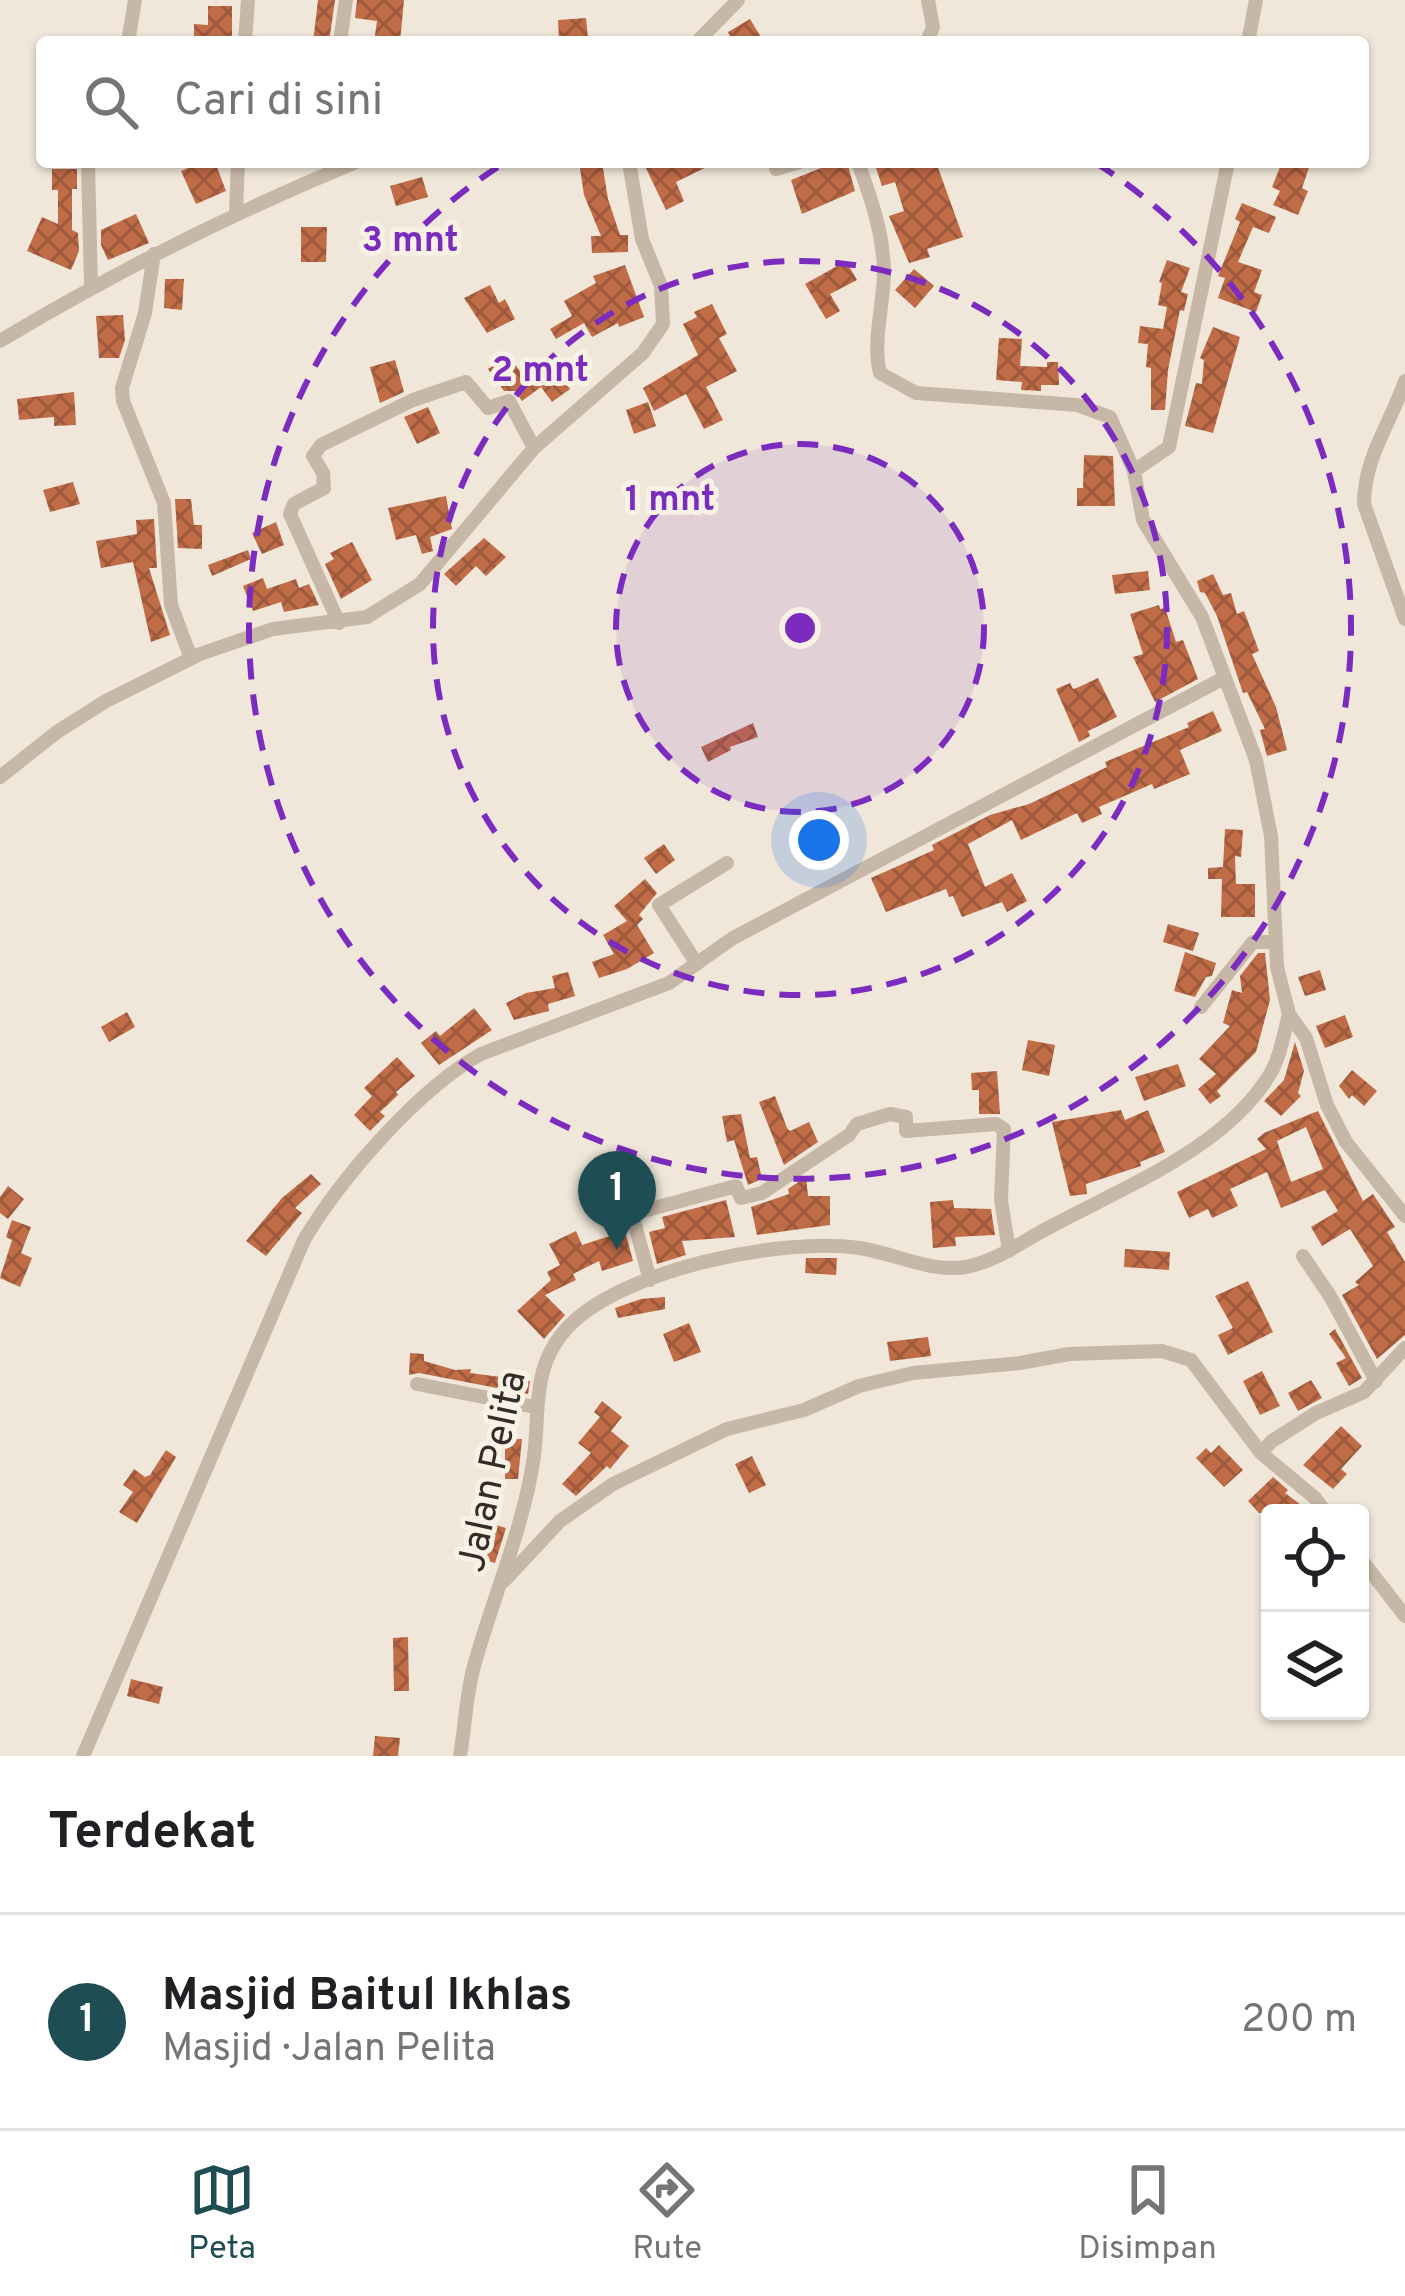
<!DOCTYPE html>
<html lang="id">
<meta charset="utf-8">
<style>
:root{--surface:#fff;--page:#f2f2f2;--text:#202124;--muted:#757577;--line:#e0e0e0;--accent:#1e4d53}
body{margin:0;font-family:Overpass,sans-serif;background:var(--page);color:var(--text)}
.controls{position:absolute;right:36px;bottom:36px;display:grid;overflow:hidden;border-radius:12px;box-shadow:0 3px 9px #0004}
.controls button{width:108px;height:108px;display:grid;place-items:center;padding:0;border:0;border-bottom:3px solid var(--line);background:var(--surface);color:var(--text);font:60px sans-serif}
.you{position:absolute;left:819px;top:840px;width:42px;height:42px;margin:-30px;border:9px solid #fff;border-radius:50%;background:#1a73e8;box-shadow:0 0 0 18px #1a73e833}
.badge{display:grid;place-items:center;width:78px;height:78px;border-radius:50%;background:var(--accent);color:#fff;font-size:39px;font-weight:700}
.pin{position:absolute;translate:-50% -99px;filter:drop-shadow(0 3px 6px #0008)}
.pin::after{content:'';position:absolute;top:63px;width:42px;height:36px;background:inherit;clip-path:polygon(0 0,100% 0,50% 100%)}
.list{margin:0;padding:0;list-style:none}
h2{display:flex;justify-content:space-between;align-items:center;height:156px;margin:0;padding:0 48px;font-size:51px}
h2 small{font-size:39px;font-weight:400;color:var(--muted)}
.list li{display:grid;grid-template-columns:78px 1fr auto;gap:36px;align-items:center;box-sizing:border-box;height:216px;padding:0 48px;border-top:3px solid var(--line)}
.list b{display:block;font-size:45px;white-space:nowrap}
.list p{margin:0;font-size:39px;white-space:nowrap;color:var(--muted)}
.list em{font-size:39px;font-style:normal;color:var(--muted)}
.icon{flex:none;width:66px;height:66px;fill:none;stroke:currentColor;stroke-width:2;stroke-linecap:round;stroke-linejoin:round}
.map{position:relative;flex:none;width:1405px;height:1756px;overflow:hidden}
.search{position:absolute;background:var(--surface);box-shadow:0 3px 9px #0004;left:36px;right:36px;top:36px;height:132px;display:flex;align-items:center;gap:30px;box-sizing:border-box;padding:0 42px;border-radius:12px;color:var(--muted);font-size:45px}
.sheet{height:372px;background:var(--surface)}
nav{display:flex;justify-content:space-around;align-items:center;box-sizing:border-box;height:168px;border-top:3px solid var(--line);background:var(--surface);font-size:33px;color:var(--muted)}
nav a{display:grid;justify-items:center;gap:6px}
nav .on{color:var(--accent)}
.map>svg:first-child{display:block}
</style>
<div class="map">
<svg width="1405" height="1756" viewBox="0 0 1405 1756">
<defs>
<pattern id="building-cross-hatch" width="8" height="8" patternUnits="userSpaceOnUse" patternTransform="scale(3)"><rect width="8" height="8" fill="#c06c47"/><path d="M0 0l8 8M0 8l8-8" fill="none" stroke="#9d593b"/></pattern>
</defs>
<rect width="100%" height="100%" fill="#f0e7da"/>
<path fill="url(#building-cross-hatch)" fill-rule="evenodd" d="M318 0H335L329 42H313Z
M357 0H404L400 42H374L377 21 355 18Z
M208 6H232V38L194 37V24L208 25Z
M586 18 588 38 559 40 558 20Z
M750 19 764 42H733L728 32Z
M202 162H215L226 191 196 204 181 171Z
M579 162H602L608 199 620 235H628V252L592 253 591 236H601L584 195Z
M643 162H717L676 182 684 201 666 210Z
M836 162H847L855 191 802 214 791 180Z
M874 162H936L963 237 927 249 930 257 909 263 889 216 904 211 895 182 882 186Z
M1282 162H1311L1302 188 1308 191 1298 215 1273 205 1280 191 1272 187Z
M52 169H77V189H72V230L78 233 79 251 71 270 27 251 42 217 58 224V190H52Z
M422 177 428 197 396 206 390 186Z
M1242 203 1276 217 1269 233 1253 227 1238 262 1262 270 1254 292 1262 295 1256 312 1218 298 1225 278 1218 276 1240 222 1235 219Z
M136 214 149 243 108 260 101 245V230Z
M301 227H327L326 262H301Z
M1167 260 1190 268 1181 292 1188 294 1184 311 1180 310 1168 370 1165 410H1151V368L1146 367 1148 344 1138 343 1140 326 1163 329 1167 307 1158 305 1162 283 1159 282Z
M846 261 857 280 830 294 840 311 826 319 805 284Z
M625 265 644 317 619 327 618 323 592 337 584 323 556 339 550 329 572 316 564 301 596 283 593 276Z
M914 269 934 286 915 308 895 290Z
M165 279H184L182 310 164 308Z
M490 285 499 303 505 299 515 319 487 333 464 298Z
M712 304 727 334 719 338 737 371 706 387 723 420 704 429 686 394 654 411 643 388 698 355 683 324 697 317 694 312Z
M123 315 125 340 119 358H99L96 316Z
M1213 327 1240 337 1213 433 1185 426 1196 383 1202 384 1204 360 1200 358Z
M999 338 1022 339 1020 366 1047 367V362H1058L1059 385H1041V391L1021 390 1022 382 996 380Z
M508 355 527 381 552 363 570 389 552 402 541 387 522 401 515 391H504L488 369Z
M395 360 404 392 380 403 370 367Z
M74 392 76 425 54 426V417L19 420 17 399Z
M648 402 656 426 634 434 626 410Z
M428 407 440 433 417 444 404 417Z
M1084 455 1113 456 1115 506H1077V488H1083Z
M73 482 80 504 50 512 43 490Z
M446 496 452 529 430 537 433 551 422 554 416 535 396 540 388 508Z
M175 499H191L194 525H202V549L178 548Z
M154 519 157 568H149L170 635 151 642 133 562 101 568 96 541 137 534 136 520Z
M276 522 284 545 262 554 252 533Z
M484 538 506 557 486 576 476 566 456 586 444 574Z
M352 542 372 580 341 599 325 564 334 559 330 553Z
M248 550 251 559 212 576 208 565Z
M1148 571 1150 590 1115 594 1112 575Z
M1213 574 1223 595 1231 593 1237 614 1244 611 1259 651 1252 654 1276 707 1287 750 1267 756 1260 730 1265 729 1247 692 1243 693 1217 616 1205 593 1200 592 1197 581Z
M263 578 267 589 296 579 299 588 309 584 319 605 284 612 281 602 253 611 243 586Z
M1159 605 1160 609 1165 608 1176 642 1183 640 1198 679 1155 702 1133 657 1143 654 1130 614Z
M1098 678 1117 717 1088 731 1090 736 1079 742 1056 689 1070 683 1073 689 1079 687Z
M1213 711 1222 731 1180 750 1190 774 1154 789 1152 784 1099 807 1102 814 1082 823 1077 813 1021 840 1012 820 968 844 985 887 1012 873 1027 901 1007 912 1002 902 962 917 953 896 949 897 946 889 886 912 871 878 934 850 932 845 990 815 1029 804 1107 767 1105 762 1189 727 1187 723Z
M753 723 758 737 730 747 731 750 708 762 701 747Z
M1225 829 1243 830 1241 857 1235 856 1236 884H1255V917H1221L1222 879H1208V868L1223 867Z
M664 844 675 860 656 874 644 858Z
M645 879 657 893 639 915 643 919 637 925 654 953 627 969 599 978 592 962 614 954 603 935 627 921 614 906Z
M1168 924 1199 933 1193 951 1163 942Z
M1185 952 1216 963 1212 976 1206 977 1195 997 1174 991Z
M1258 953H1265L1270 1000 1256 1052 1217 1091 1221 1096 1210 1104 1198 1089 1216 1074 1199 1059 1230 1026 1223 1023 1232 990 1242 993 1240 976Z
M1320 970 1326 990 1305 996 1298 977Z
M568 972 575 996 548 1004 549 1011 514 1020 506 1003 526 993 555 988 552 976Z
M474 1008 492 1030 439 1065 421 1043 436 1031 440 1036Z
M127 1012 135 1027 109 1042 101 1027Z
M1345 1015 1353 1037 1325 1048 1316 1026Z
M1028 1040 1055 1045 1049 1076 1022 1070Z
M1295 1042 1304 1071 1298 1093 1301 1096 1281 1116 1264 1101 1284 1080Z
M397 1057 415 1076 396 1092 398 1095 380 1112 385 1116 370 1131 354 1115 372 1096 364 1088Z
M1178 1064 1186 1086 1144 1101 1135 1077Z
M1352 1070 1377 1091 1364 1106 1352 1095 1349 1099 1339 1086Z
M997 1071 1000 1114H979V1090H972L971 1073Z
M775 1096 787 1128 790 1131 809 1122 818 1142 784 1165 759 1102Z
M1121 1110 1125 1120 1148 1110 1165 1152 1140 1162 1141 1166 1086 1184 1087 1194 1070 1196 1052 1122Z
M1318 1111 1363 1201 1373 1194 1395 1227 1387 1232 1405 1262V1335L1377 1359 1342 1295 1359 1285 1355 1282 1373 1266 1350 1229 1322 1246 1311 1227 1338 1211 1325 1190 1281 1208 1267 1172 1230 1189 1238 1206 1212 1218 1208 1209 1189 1218 1177 1192 1266 1149 1257 1139 1264 1133ZM1306 1127 1323 1169 1291 1182 1277 1141Z
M741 1114 750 1158 757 1157 762 1179 748 1185 734 1140 727 1142 722 1116Z
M311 1174 321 1184 295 1208 302 1213 266 1256 246 1241 282 1198Z
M806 1177 808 1196H830V1225L757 1235 751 1207 789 1194 788 1189Z
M8 1186 24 1199 8 1219 0 1213V1197Z
M726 1200 735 1237 682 1241 686 1255 657 1264 649 1232 665 1228 662 1217Z
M953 1200 954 1208 991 1209 995 1235 955 1237 956 1246 933 1248 930 1202Z
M12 1220 31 1227 21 1253 32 1258 20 1287 0 1278 12 1240 6 1237Z
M576 1231 582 1245 625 1231 633 1261 602 1271 599 1261 573 1274 576 1280 545 1295 565 1315 544 1339 517 1311 551 1280 547 1272 560 1265 549 1244Z
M1125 1249 1170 1252 1169 1270 1124 1267Z
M806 1258H837L836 1275 805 1273Z
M1248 1281 1273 1332 1228 1355 1218 1335 1233 1328 1215 1296Z
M665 1297V1309L618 1318 615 1308 641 1299Z
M689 1323 701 1352 674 1362 663 1334Z
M1335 1329 1362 1378 1349 1386 1336 1363 1346 1358 1329 1334Z
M928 1337 931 1356 890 1361 887 1342Z
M410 1353 424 1354V1361L455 1370 471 1369 470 1373 530 1381 528 1394 419 1373 409 1375Z
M1262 1371 1280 1406 1260 1415 1243 1381Z
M1311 1380 1322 1398 1298 1411 1288 1393Z
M602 1401 622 1417 611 1431 629 1446 610 1469 607 1466 576 1496 562 1484 591 1453 578 1443 600 1417 594 1412Z
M1341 1426 1362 1446 1341 1469 1347 1474 1333 1489 1303 1465Z
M505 1439H522L518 1479H505Z
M1219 1445 1243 1470 1224 1487 1196 1458 1206 1448 1211 1453Z
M166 1450 176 1457 137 1523 119 1512 133 1492 123 1485 134 1469 145 1477 150 1475Z
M752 1456 766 1485 749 1493 735 1464Z
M1273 1477 1288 1490 1285 1493 1312 1513H1259L1248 1501Z
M493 1524 506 1528 495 1563 484 1560Z
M408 1637 409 1691H394L393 1638Z
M131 1679 163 1687 159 1704 127 1696Z
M375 1736 400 1738 398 1756H373Z"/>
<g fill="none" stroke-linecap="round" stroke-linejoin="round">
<path stroke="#c7b7a6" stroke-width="14" d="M128 42 135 0
M245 42 248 0
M340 42 346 0
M697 42 738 0
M927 42 933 27 928 0
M1248 42 1256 0
M88 162 91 286
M858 162C871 199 883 231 884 271 884 304 872 341 880 373L916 393 1077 405 1110 417 1134 471
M1228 162 1169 447 1134 471 1143 520 1202 617 1256 760 1271 836 1277 967 1289 1014 1306 1038 1327 1105 1346 1142 1405 1216
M776 169 800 162
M236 212 238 162
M154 254 145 313 122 388 123 401 164 503 171 605 191 658
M0 341C115 272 232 213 356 162
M1405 381C1391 423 1364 457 1364 504L1405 619
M339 623 290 514 294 504 324 488 323 473 313 456 321 445 413 400 466 382 488 408 509 401 534 448
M0 777 57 732 106 701 200 654 273 629 367 617 420 584 534 448 643 353 663 324 661 286 642 239 629 162
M697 964 659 905 727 863
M1201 1007 1253 942H1275
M1303 1256 1330 1296 1376 1381
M650 1280 632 1214 736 1186 741 1198 762 1193 849 1135 857 1124 890 1114 906 1117V1131L996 1124 1004 1129 1001 1200 1009 1251
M417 1384 535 1407
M1261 1453 1272 1441 1316 1413 1364 1392 1405 1348
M1360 1558 1405 1616
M504 1581 560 1521 613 1484 727 1429 804 1410 859 1386 913 1373 1020 1363 1069 1354 1162 1351 1191 1360 1261 1453 1315 1498 1326 1513
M83 1756 304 1240C341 1178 418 1089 481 1054L669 983 733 938 1224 678
M460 1756C465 1727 466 1695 474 1666 493 1597 524 1527 534 1456 540 1410 531 1366 568 1327 623 1269 782 1237 859 1248 894 1253 931 1273 966 1267 997 1261 1021 1242 1048 1228 1121 1188 1225 1149 1270 1074 1280 1058 1284 1033 1289 1014"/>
</g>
<circle cx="800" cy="628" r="184" fill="#7b2cbf" fill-opacity=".12"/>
<g fill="none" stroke="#7b2cbf" stroke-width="6" stroke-dasharray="21 15">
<circle cx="800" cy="628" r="184"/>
<circle cx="800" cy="628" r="367"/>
<path d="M1096 163A551 551 0 1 1 504 163"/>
</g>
<g text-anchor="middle" stroke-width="10" stroke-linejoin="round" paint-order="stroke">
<g font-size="39" fill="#342c27" stroke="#f8f1e5">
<text transform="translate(490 1471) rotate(-78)" y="14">Jalan Pelita</text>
</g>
</g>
<circle cx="800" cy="628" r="18" fill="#7b2cbf" stroke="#f8f1e5" stroke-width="6"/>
<g font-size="36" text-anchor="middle" font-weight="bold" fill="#7b2cbf" stroke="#f8f1e5" stroke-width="10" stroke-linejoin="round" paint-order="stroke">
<text x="410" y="251">3 mnt</text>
<text x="540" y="381">2 mnt</text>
<text x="670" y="510">1 mnt</text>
</g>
</svg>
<div class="controls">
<button><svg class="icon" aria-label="locate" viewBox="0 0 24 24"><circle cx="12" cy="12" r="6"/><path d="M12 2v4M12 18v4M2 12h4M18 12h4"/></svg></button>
<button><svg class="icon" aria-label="layers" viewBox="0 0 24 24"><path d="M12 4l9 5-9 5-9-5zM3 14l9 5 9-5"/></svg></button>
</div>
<div class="you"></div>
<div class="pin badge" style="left:617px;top:1250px">1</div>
<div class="search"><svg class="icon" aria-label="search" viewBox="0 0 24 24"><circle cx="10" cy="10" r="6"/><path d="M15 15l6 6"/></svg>Cari di sini</div>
</div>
<section class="sheet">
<h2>Terdekat<small></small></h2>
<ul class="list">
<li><span class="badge">1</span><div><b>Masjid Baitul Ikhlas</b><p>Masjid · Jalan Pelita</p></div><em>200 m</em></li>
</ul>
</section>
<nav>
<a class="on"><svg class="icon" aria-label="map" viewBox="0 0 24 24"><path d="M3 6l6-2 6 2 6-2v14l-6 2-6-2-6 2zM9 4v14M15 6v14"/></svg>Peta</a>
<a><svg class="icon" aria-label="directions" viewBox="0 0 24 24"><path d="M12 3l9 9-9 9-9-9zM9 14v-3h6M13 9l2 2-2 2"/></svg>Rute</a>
<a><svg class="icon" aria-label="saved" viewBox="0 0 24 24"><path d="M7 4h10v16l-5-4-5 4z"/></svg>Disimpan</a>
</nav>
